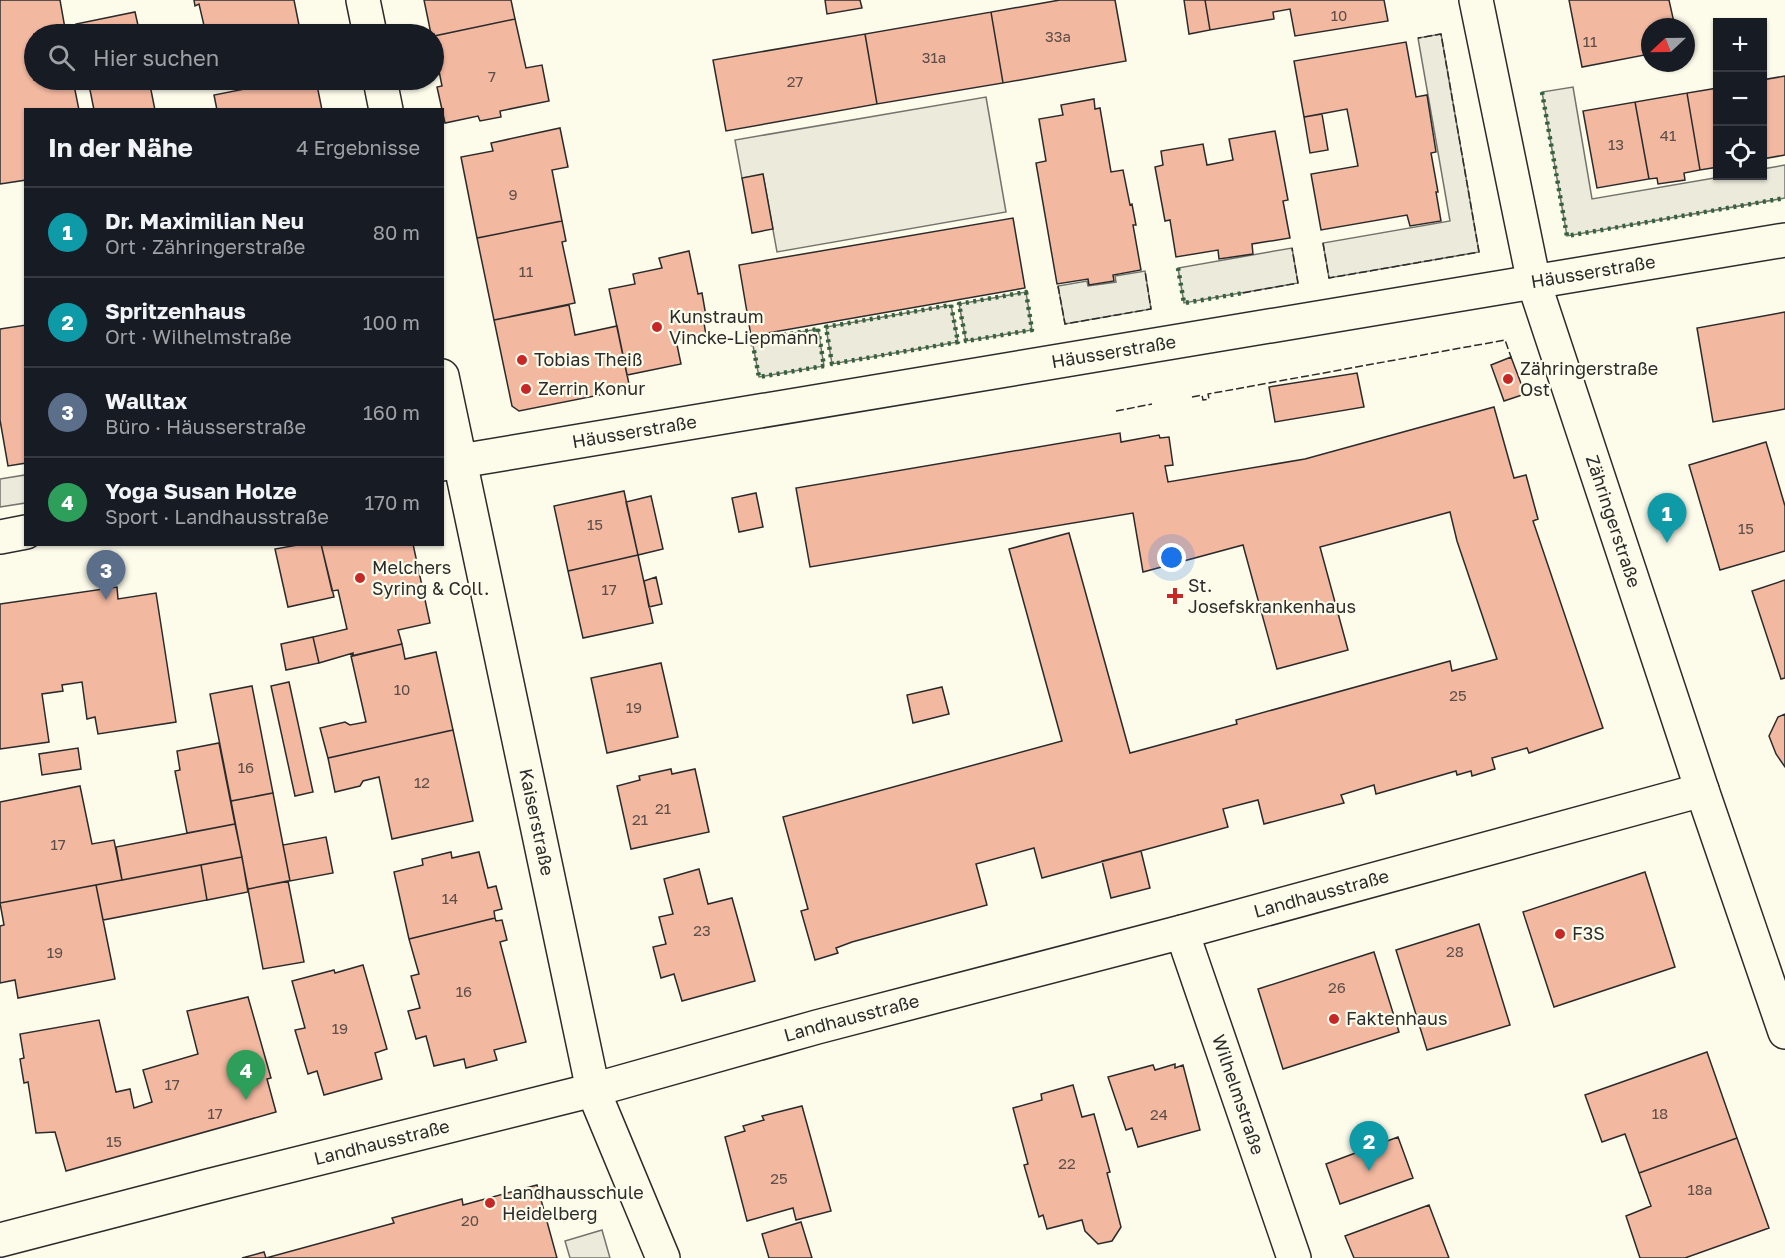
<!DOCTYPE html>
<html lang="de">
<meta charset="utf-8">
<style>
:root{--surface:#171b24;--page:#20242c;--text:#f1f3f6;--muted:#9ea1a6;--line:#363941;--accent:#7c3aed}
body{margin:0;font-family:"Golos Text",sans-serif;background:var(--page);color:var(--text)}
.controls{position:absolute;right:18px;top:18px;display:grid;overflow:hidden;border-radius:0px;box-shadow:0 2px 4px #0004}
.controls button{width:54px;height:54px;display:grid;place-items:center;padding:0;border:0;border-bottom:2px solid var(--line);background:var(--surface);color:var(--text);font:30px sans-serif}
.compass{position:absolute;left:1641px;top:18px;width:54px;height:54px;border-radius:50%;background:var(--surface);box-shadow:0 2px 4px #0004;rotate:248deg}
.you{position:absolute;left:1172px;top:558px;width:21px;height:21px;margin:-15px;border:4px solid #fff;border-radius:50%;background:#1a73e8;box-shadow:0 0 0 9px #1a73e833}
.badge{display:grid;place-items:center;width:39px;height:39px;border-radius:50%;background:var(--accent);color:#fff;font-size:20px;font-weight:700}
.pin{position:absolute;translate:-50% -50px;filter:drop-shadow(0 2px 3px #0008)}
.pin::after{content:'';position:absolute;top:32px;width:21px;height:18px;background:inherit;clip-path:polygon(0 0,100% 0,50% 100%)}
.list{margin:0;padding:0;list-style:none}
h2{display:flex;justify-content:space-between;align-items:center;height:78px;margin:0;padding:0 24px;font-size:26px}
h2 small{font-size:20px;font-weight:400;color:var(--muted)}
.list li{display:grid;grid-template-columns:39px 1fr auto;gap:18px;align-items:center;box-sizing:border-box;height:90px;padding:0 24px;border-top:2px solid var(--line)}
.list b{display:block;font-size:22px;white-space:nowrap}
.list p{margin:0;font-size:20px;white-space:nowrap;color:var(--muted)}
.list em{font-size:20px;font-style:normal;color:var(--muted)}
.icon{flex:none;width:33px;height:33px;fill:none;stroke:currentColor;stroke-width:2;stroke-linecap:round;stroke-linejoin:round}
.map{position:relative;flex:none;width:1785px;height:1258px;overflow:hidden}
.search{position:absolute;background:var(--surface);box-shadow:0 2px 4px #0004;left:24px;top:24px;width:420px;height:66px;display:flex;align-items:center;gap:15px;box-sizing:border-box;padding:0 21px;border-radius:33px;color:var(--muted);font-size:22px}
.panel{position:absolute;background:var(--surface);box-shadow:0 2px 4px #0004;left:24px;top:108px;width:420px;height:438px;border-radius:0px}
.map>svg:first-child{display:block}
</style>
<div class="map">
<svg width="1785" height="1258" viewBox="0 0 1785 1258">
<rect width="100%" height="100%" fill="#fdfbea"/>
<path fill="#ecebdb" stroke="#74746e" stroke-width="1.5" d="M1441 34 1479 252 1329 278 1323 243 1450 221 1418 38Z
M1573 87 1592 199 1726 176H1762L1763 169 1785 165V198L1567 236 1542 92Z
M986 97 1006 212 777 252 763 175 742 178 735 140Z
M1292 248 1298 283 1184 303 1178 268Z
M1145 271 1151 309 1065 324 1058 286 1087 281 1088 286 1116 282 1115 276Z
M1026 292 1032 330 966 341 959 304Z
M951 305 958 342 832 364 826 327Z
M818 329 824 366 759 377 752 340Z
M25 475V503L0 507V479Z
M602 1230 610 1258H570L565 1241Z"/>
<path fill="#f2b8a0" stroke="#2b2b2b" stroke-width="1.5" d="M0 0H60L66 34H34V80H73L79 110H26V180L0 184Z
M194 0H294L299 25 269 31 270 34H206L199 4 195 6Z
M424 0H511L515 19 434 36V34H431Z
M825 0H860L862 8 827 14Z
M1060 0H1115L1126 61 1003 83 991 12Z
M1184 0H1205L1210 30 1189 34Z
M1205 0H1384L1388 21 1295 36 1290 9 1273 12 1274 19 1210 30Z
M1569 0H1669L1675 27H1650V54L1582 67Z
M135 12 140 34H79L76 24Z
M991 12 1003 83 877 104 865 34Z
M515 19 526 68 542 65 549 101 500 111 501 117 480 121 478 116 445 123 437 87 442 86 434 46V36Z
M865 34 877 104 726 131 713 60Z
M1406 42 1416 97 1427 95 1436 152 1431 153 1438 192H1436L1441 221 1410 226 1407 215 1321 230 1311 174 1358 166 1347 109 1304 117 1294 61Z
M1785 76V155L1762 159V80Z
M88 80H149L155 110H94Z
M291 80H316L322 110H217L214 95Z
M1718 88V167L1700 170 1687 93Z
M1687 93 1700 170 1684 173 1685 180 1658 184 1657 178 1649 179 1635 102Z
M1094 99 1095 109 1100 108 1111 172 1123 170 1130 205 1132 204 1136 225H1133L1141 270 1113 275 1114 281 1089 285 1088 279 1057 284 1036 163 1046 161 1039 119 1063 115 1061 105Z
M1635 102 1649 179 1597 188 1583 111Z
M1322 114 1328 150 1310 153 1304 117Z
M560 128 568 167 552 170 562 221 477 238 461 157 493 151 491 143Z
M1275 131 1288 200 1283 201 1290 238 1252 244 1253 254 1219 259 1218 250 1176 257 1170 220 1165 221 1155 167 1163 165 1161 151 1203 144 1207 165 1233 160 1229 139Z
M763 174 773 229 752 233 742 178Z
M1013 218 1025 288 751 336 739 265Z
M562 221 566 241 562 242 575 303 494 320 477 238Z
M689 251 698 294 702 293 706 316 703 317 706 335 676 340 681 364 627 375 609 289 635 284 633 274 662 268 659 258Z
M569 305 575 335 617 326 630 389 519 411 512 406 494 320Z
M1785 312V409L1713 422 1697 328Z
M26 325V463L8 466 0 420V329Z
M1511 357 1525 394 1504 401 1491 365Z
M1357 373 1364 407 1275 422 1269 387Z
M1494 407 1514 478 1526 475 1538 519 1533 521 1603 728 1529 753 1527 748 1492 758 1495 769 1472 776 1471 771 1457 775 1456 771 1376 794 1374 785 1341 795 1344 803 1264 824 1258 800 1223 809 1228 827 1042 878 1034 848 976 864 987 905 852 942 836 948 838 953 815 960 801 911 808 909 783 817 1062 741 1009 549 1069 533 1130 753 1237 724 1236 720 1450 661 1452 671 1497 659 1457 541 1450 512 1320 547 1348 650 1277 669 1243 545 1143 572 1133 513 810 567 796 488 1120 433 1121 442 1159 435 1160 438 1169 437 1173 465 1165 466 1168 482 1305 459Z
M1766 442 1785 506V551L1720 570 1689 465Z
M624 491 638 555 568 571 554 506Z
M756 493 763 527 739 532 732 498Z
M651 496 663 549 638 555 626 502Z
M303 544H321L334 597 288 607 275 549Z
M321 544H413L430 623 398 630 402 644 353 656V653L319 663 313 637 347 629 338 590 332 591Z
M638 555 653 623 583 638 568 571Z
M656 577 662 604 649 607 644 581Z
M1785 580V678L1781 679 1752 591Z
M117 587 118 599 156 593 176 722 98 734 95 717 87 719 82 682 62 685 63 691 42 694 49 742 0 749V604Z
M313 637 319 663 286 670 281 644Z
M402 644 405 659 436 652 453 730 328 758 320 728 345 722 350 725 366 722 351 656Z
M661 663 678 737 607 753 591 678Z
M289 682 313 792 295 796 271 686Z
M252 686 273 793 231 801 210 694Z
M942 687 949 714 913 723 907 695Z
M1785 714V767L1776 754 1769 736 1778 717Z
M453 730 473 821 392 839 379 777 363 781 360 786 335 792 328 758Z
M219 743 235 824 187 833 175 771 180 770 177 751Z
M78 748 81 769 42 775 39 754Z
M671 769 672 774 695 769 709 832 631 849 617 786 640 780 639 776Z
M80 786 92 844 114 840 122 880 0 903V802Z
M273 793 290 881 248 889 231 801Z
M235 824 242 857 122 880 116 847Z
M326 837 333 873 290 881 283 845Z
M1141 851 1150 888 1111 898 1102 861Z
M451 852 452 858 479 852 488 888 496 886 502 909 494 911 495 918 409 939 394 872 423 865 422 859Z
M242 857 248 892 207 900 201 865Z
M201 865 207 900 103 920 96 885Z
M699 869 708 904 732 898 755 981 682 1001 674 974 661 978 653 947 666 944 659 917 673 914 664 879Z
M1645 872 1675 967 1554 1007 1523 912Z
M288 881 304 962 263 969 248 889Z
M96 885 115 979 18 998 15 980 0 983V926L4 925 0 903Z
M495 918 496 921 502 920 507 940 500 942 526 1042 494 1050 497 1060 466 1068 464 1059 434 1066 426 1036 416 1039 408 1011 420 1008 411 976 419 974 409 939Z
M1479 924 1510 1025 1427 1050 1396 950Z
M1374 952 1399 1032 1283 1069 1258 989Z
M363 965 387 1049 375 1053 382 1079 324 1095 317 1071 308 1074 295 1030 305 1028 292 981 334 970 335 973Z
M248 997 271 1078 267 1079 276 1112 66 1171 55 1132 36 1133 28 1082 24 1083 20 1059 24 1058 20 1034 99 1020 116 1092 130 1089 134 1108 152 1102 143 1070 198 1054 187 1011Z
M1707 1052 1737 1138 1639 1173 1625 1134 1602 1142 1585 1095Z
M1175 1064V1068L1183 1065 1200 1130 1138 1147 1132 1128 1126 1130 1108 1077 1153 1065 1155 1070Z
M1073 1085 1082 1117 1094 1114 1110 1172 1107 1173 1121 1227 1112 1241 1098 1244 1085 1231 1082 1220 1047 1229 1043 1215 1039 1217 1024 1165 1028 1164 1013 1108 1042 1100 1041 1094Z
M802 1106 831 1211 796 1220 793 1208 747 1221 725 1137 745 1131 743 1126 764 1120 762 1116Z
M1398 1137 1413 1178 1340 1204 1326 1164Z
M1737 1138 1769 1228 1685 1258H1640L1626 1216 1651 1206 1639 1173Z
M537 1185 557 1258H266L394 1223 392 1218 462 1199 463 1205Z
M1429 1205 1449 1258H1354L1345 1236Z
M801 1222 812 1258H769L762 1234Z
M264 1252 266 1258H242Z"/>
<g fill="none" stroke-linecap="round" stroke-linejoin="round">
<g stroke="#2b2b2b" stroke-width="36">
<g id="street">
<path d="M363 0 370 34"/>
<path id="s1" d="M1476 0 1534 283 1702 790 1785 1032"/>
<path d="M380 80 386 110"/>
<path id="s2" d="M442 376 593 1090 663 1258"/>
<path id="s3" d="M442 464 1785 240"/>
<path d="M0 537 26 532"/>
<path id="s4" d="M1182 932 1294 1258"/>
<path id="s5" d="M0 1240 208 1186 593 1090 817 1027 1182 932 1702 790"/>
</g>
</g>
<use href="#street" stroke="#fdfbea" stroke-width="33"/>
<path stroke="#34623c" stroke-width="4.5" stroke-dasharray="3 4.5" stroke-linecap="butt" d="M1542 92 1567 236 1785 198
M1178 268 1184 303 1243 293
M1026 292 1032 330 966 341 959 304Z
M951 305 958 342 832 364 826 327Z
M818 329 824 366 759 377 752 340Z"/>
<path stroke="#2b2b2b" stroke-width="1.5" stroke-dasharray="8 3" stroke-linecap="butt" d="M1323 243 1329 278 1479 252 1441 34 1418 38
M1058 286 1065 324 1151 309 1145 271
M1243 293 1298 283 1292 248
M1192 397 1202 395 1203 400 1209 399 1208 394 1505 340 1511 357
M1116 411 1152 404"/>
</g>
<g fill="#c62828" stroke="#fdfbea" stroke-width="2">
<circle cx="657" cy="327" r="6"/>
<circle cx="522" cy="360" r="6"/>
<circle cx="1508" cy="379" r="6"/>
<circle cx="526" cy="389" r="6"/>
<circle cx="360" cy="578" r="6"/>
<path d="M1172 587h6v6h6v6h-6v6h-6v-6h-6v-6h6z"/>
<circle cx="1560" cy="934" r="6"/>
<circle cx="1334" cy="1019" r="6"/>
<circle cx="490" cy="1203" r="6"/>
</g>
<g text-anchor="middle" stroke-width="4.5" stroke-linejoin="round" paint-order="stroke">
<g font-size="15" fill="#5d4e48">
<text x="1339" y="21">10</text>
<text x="1058" y="42">33a</text>
<text x="1590" y="47">11</text>
<text x="934" y="63">31a</text>
<text x="492" y="82">7</text>
<text x="795" y="87">27</text>
<text x="1668" y="141">41</text>
<text x="1616" y="150">13</text>
<text x="513" y="200">9</text>
<text x="526" y="277">11</text>
<text x="595" y="530">15</text>
<text x="1746" y="534">15</text>
<text x="609" y="595">17</text>
<text x="402" y="695">10</text>
<text x="1458" y="701">25</text>
<text x="634" y="713">19</text>
<text x="246" y="773">16</text>
<text x="422" y="788">12</text>
<text x="663" y="814">21</text>
<text x="640" y="825">21</text>
<text x="58" y="850">17</text>
<text x="450" y="904">14</text>
<text x="702" y="936">23</text>
<text x="1455" y="957">28</text>
<text x="55" y="958">19</text>
<text x="1337" y="993">26</text>
<text x="464" y="997">16</text>
<text x="340" y="1034">19</text>
<text x="172" y="1090">17</text>
<text x="215" y="1119">17</text>
<text x="1660" y="1119">18</text>
<text x="1159" y="1120">24</text>
<text x="114" y="1147">15</text>
<text x="1067" y="1169">22</text>
<text x="779" y="1184">25</text>
<text x="1700" y="1195">18a</text>
<text x="470" y="1226">20</text>
</g>
<g font-size="18" fill="#2b2b2b" stroke="#fdfbea">
<text dy="6" stroke="none"><textPath href="#s3" startOffset="1167">Häusserstraße</textPath></text>
<text dy="6" stroke="none"><textPath href="#s3" startOffset="681">Häusserstraße</textPath></text>
<text dy="6" stroke="none"><textPath href="#s3" startOffset="195">Häusserstraße</textPath></text>
<text dy="6" stroke="none"><textPath href="#s1" startOffset="540">Zähringerstraße</textPath></text>
<text dy="6" stroke="none"><textPath href="#s2" startOffset="456">Kaiserstraße</textPath></text>
<text dy="6" stroke="none"><textPath href="#s5" startOffset="1366">Landhausstraße</textPath></text>
<text dy="6" stroke="none"><textPath href="#s5" startOffset="880">Landhausstraße</textPath></text>
<text dy="6" stroke="none"><textPath href="#s4" startOffset="172">Wilhelmstraße</textPath></text>
<text dy="6" stroke="none"><textPath href="#s5" startOffset="394">Landhausstraße</textPath></text>
</g>
<g font-size="18" fill="#2b2b2b" stroke="#fdfbea" text-anchor="start">
<text x="669" y="323">Kunstraum<tspan x="669" dy="21">Vincke-Liepmann</tspan></text>
<text x="534" y="366">Tobias Theiß</text>
<text x="1520" y="375">Zähringerstraße<tspan x="1520" dy="21">Ost</tspan></text>
<text x="538" y="395">Zerrin Konur</text>
<text x="372" y="574">Melchers<tspan x="372" dy="21">Syring &amp; Coll.</tspan></text>
<text x="1188" y="592">St.<tspan x="1188" dy="21">Josefskrankenhaus</tspan></text>
<text x="1572" y="940">F3S</text>
<text x="1346" y="1025">Faktenhaus</text>
<text x="502" y="1199">Landhausschule<tspan x="502" dy="21">Heidelberg</tspan></text>
</g>
</g>
</svg>
<div class="controls">
<button>+</button>
<button>−</button>
<button><svg class="icon" aria-label="locate" viewBox="0 0 24 24"><circle cx="12" cy="12" r="6"/><path d="M12 2v4M12 18v4M2 12h4M18 12h4"/></svg></button>
</div>
<svg class="compass" viewBox="-18 -18 36 36"><path d="M0-13l5 13h-10z" fill="#e53935"/><path d="M0 13l5-13h-10z" fill="#9ea1a6"/></svg>
<div class="you"></div>
<div class="pin badge" style="left:1667px;top:543px;background:#0f9aa8">1</div>
<div class="pin badge" style="left:1369px;top:1171px;background:#0f9aa8">2</div>
<div class="pin badge" style="left:106px;top:600px;background:#5c6f8a">3</div>
<div class="pin badge" style="left:246px;top:1100px;background:#2e9e5b">4</div>
<div class="search"><svg class="icon" aria-label="search" viewBox="0 0 24 24"><circle cx="10" cy="10" r="6"/><path d="M15 15l6 6"/></svg>Hier suchen</div>
<section class="panel">
<h2>In der Nähe<small>4 Ergebnisse</small></h2>
<ul class="list">
<li><span class="badge" style="background:#0f9aa8">1</span><div><b>Dr. Maximilian Neu</b><p>Ort · Zähringerstraße</p></div><em>80 m</em></li>
<li><span class="badge" style="background:#0f9aa8">2</span><div><b>Spritzenhaus</b><p>Ort · Wilhelmstraße</p></div><em>100 m</em></li>
<li><span class="badge" style="background:#5c6f8a">3</span><div><b>Walltax</b><p>Büro · Häusserstraße</p></div><em>160 m</em></li>
<li><span class="badge" style="background:#2e9e5b">4</span><div><b>Yoga Susan Holze</b><p>Sport · Landhausstraße</p></div><em>170 m</em></li>
</ul>
</section>
</div>
